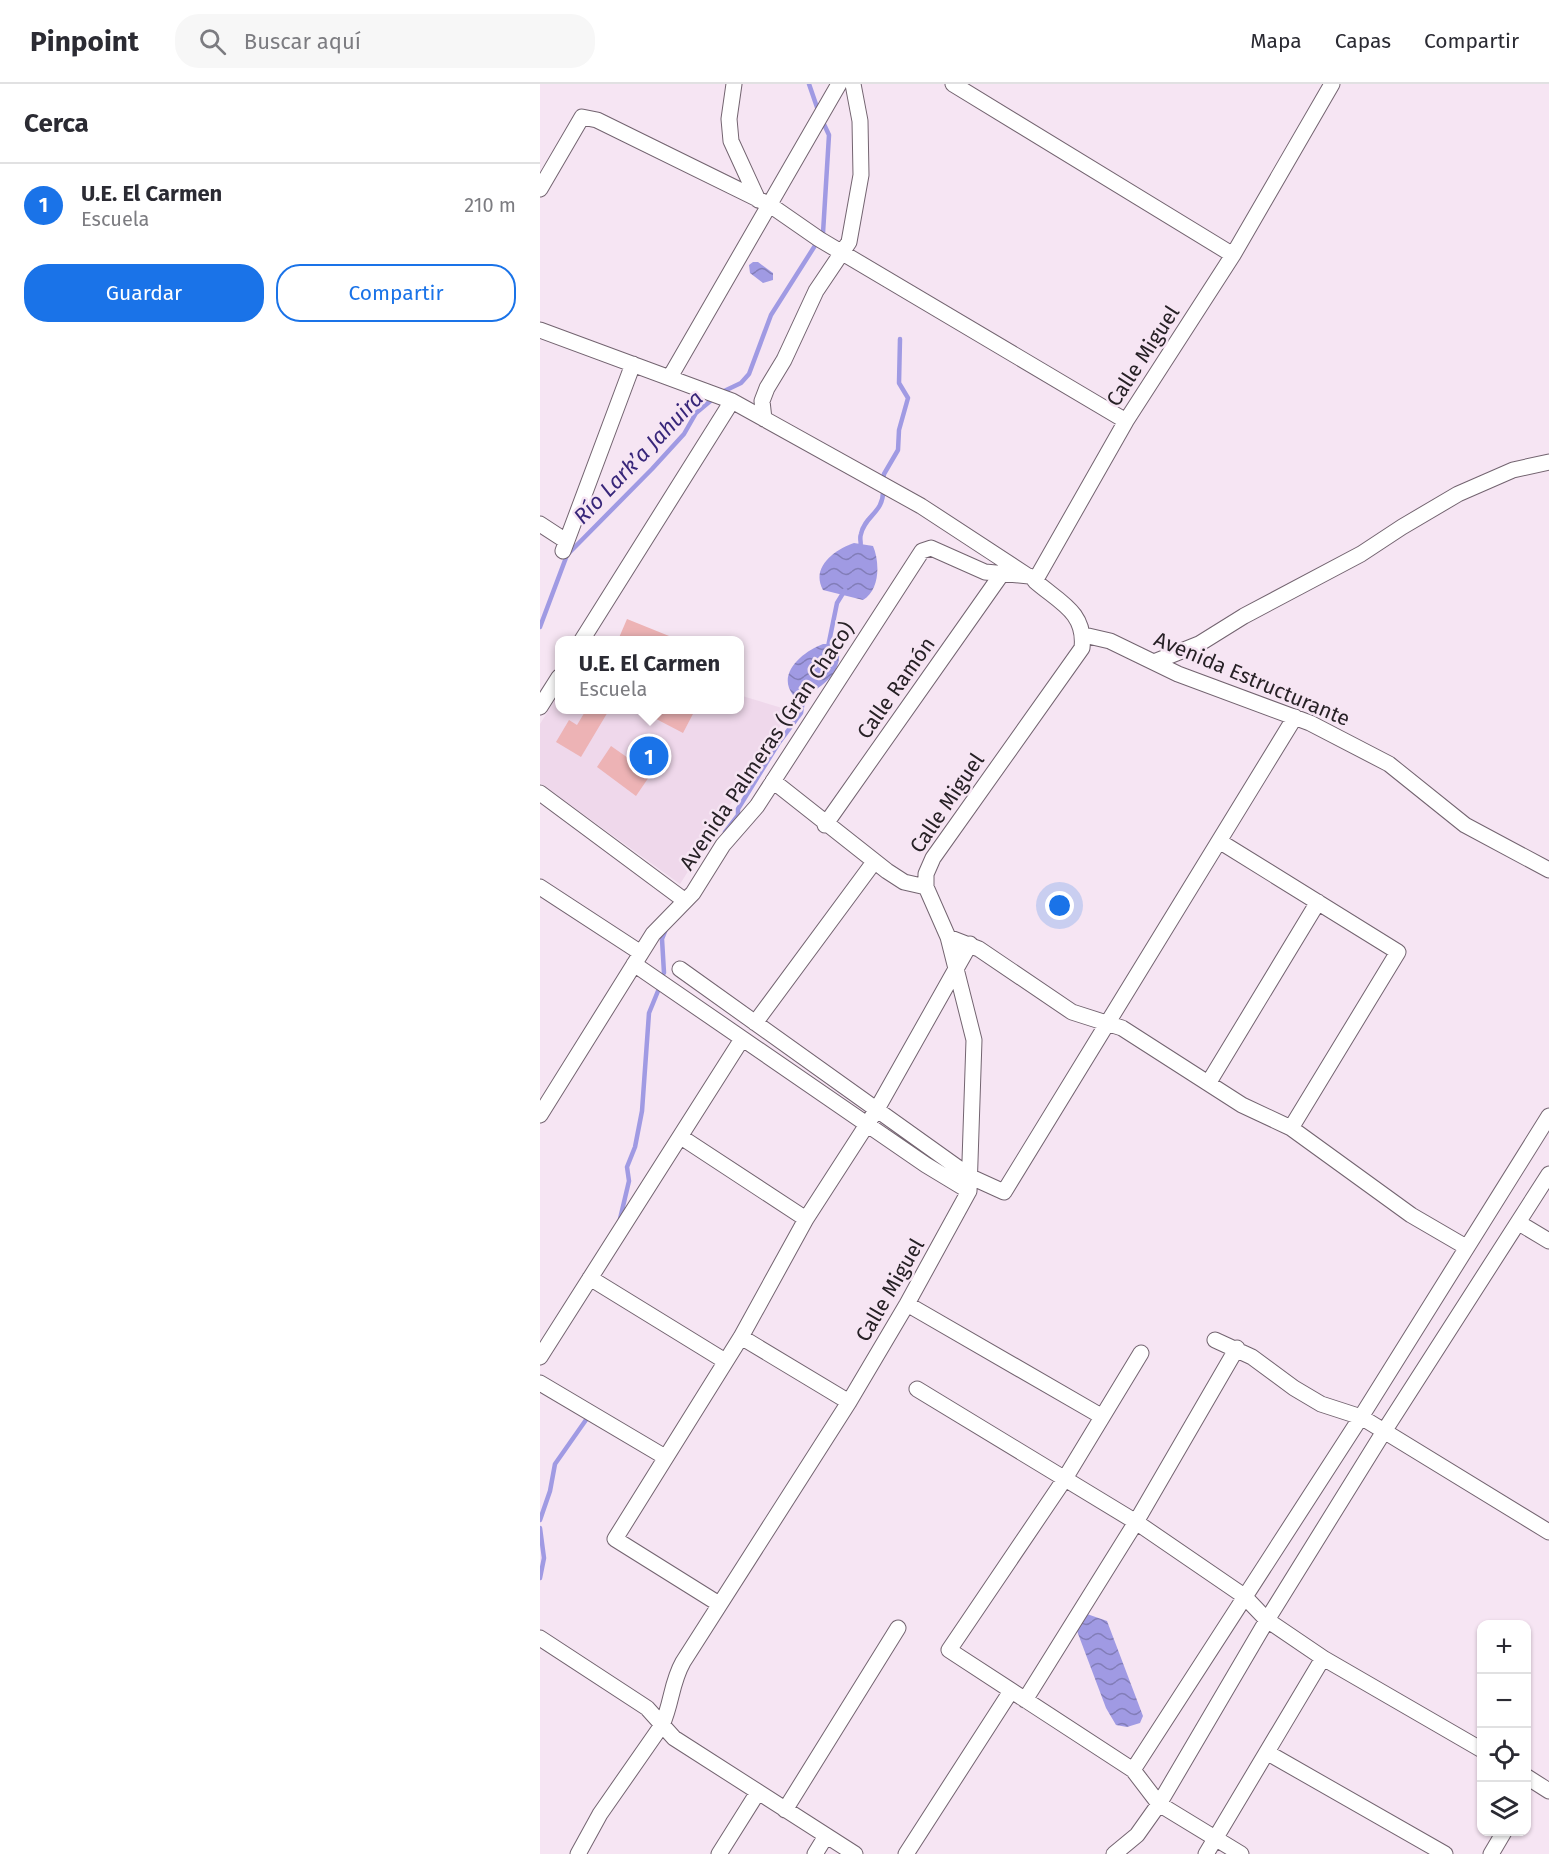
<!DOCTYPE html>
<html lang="es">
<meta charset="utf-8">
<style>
:root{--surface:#fff;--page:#f7f7f7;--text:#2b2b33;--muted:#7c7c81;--line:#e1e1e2;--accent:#1a73e8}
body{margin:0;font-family:"Fira Sans",sans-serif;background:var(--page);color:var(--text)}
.controls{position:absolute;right:18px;bottom:18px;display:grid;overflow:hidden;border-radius:12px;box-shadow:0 2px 4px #0004}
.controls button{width:54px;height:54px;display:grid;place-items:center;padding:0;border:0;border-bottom:2px solid var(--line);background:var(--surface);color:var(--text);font:30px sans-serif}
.you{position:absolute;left:520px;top:822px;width:21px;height:21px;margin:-15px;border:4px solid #fff;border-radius:50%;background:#1a73e8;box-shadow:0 0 0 9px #1a73e833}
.badge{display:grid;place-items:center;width:39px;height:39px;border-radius:50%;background:var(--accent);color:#fff;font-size:20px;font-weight:700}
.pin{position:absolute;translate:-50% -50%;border:3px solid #fff;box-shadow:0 2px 6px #0006}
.popup{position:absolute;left:15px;top:552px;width:189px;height:78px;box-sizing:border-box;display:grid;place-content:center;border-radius:12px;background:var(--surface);filter:drop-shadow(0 2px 4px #0005);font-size:20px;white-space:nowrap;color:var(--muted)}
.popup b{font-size:22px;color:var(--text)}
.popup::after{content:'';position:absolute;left:50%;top:100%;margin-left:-12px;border:12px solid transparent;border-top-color:var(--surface)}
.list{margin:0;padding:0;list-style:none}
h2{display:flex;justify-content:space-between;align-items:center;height:78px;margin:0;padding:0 24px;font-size:26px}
h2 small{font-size:20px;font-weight:400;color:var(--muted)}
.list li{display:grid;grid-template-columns:39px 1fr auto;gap:18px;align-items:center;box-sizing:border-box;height:84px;padding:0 24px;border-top:2px solid var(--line)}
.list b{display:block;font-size:22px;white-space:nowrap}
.list p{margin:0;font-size:20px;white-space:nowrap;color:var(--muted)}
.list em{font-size:20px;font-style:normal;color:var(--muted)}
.actions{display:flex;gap:12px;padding:18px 24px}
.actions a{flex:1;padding:14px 0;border:2px solid var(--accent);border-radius:24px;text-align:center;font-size:21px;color:var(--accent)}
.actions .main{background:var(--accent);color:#fff}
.icon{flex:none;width:33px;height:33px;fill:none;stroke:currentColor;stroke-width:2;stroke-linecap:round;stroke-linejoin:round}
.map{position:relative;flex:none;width:1009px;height:1770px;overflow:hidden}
header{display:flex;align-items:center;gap:36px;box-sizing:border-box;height:84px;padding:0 30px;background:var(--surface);border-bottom:2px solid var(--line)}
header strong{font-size:28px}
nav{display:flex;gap:33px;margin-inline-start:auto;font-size:21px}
.search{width:420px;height:54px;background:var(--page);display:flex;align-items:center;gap:15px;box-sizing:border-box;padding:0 21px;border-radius:24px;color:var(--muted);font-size:22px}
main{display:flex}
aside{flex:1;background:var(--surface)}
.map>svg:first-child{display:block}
</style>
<header>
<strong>Pinpoint</strong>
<div class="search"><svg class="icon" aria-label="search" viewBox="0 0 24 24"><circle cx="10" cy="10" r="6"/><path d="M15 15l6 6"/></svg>Buscar aquí</div>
<nav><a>Mapa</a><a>Capas</a><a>Compartir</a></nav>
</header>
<main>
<aside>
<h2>Cerca<small></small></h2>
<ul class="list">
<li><span class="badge">1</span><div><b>U.E. El Carmen</b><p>Escuela</p></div><em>210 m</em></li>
</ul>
<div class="actions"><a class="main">Guardar</a><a>Compartir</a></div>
</aside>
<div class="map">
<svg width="1009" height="1770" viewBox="0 0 1009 1770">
<defs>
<pattern id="water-waves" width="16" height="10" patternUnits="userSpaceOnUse" patternTransform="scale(1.5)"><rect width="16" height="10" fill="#a09ae3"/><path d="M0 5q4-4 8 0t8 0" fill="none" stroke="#827db8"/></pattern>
</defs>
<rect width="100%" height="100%" fill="#f6e5f3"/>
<path fill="#efd8eb" d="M19 609V626H199V611L242 624 246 633 140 800 0 699V640Z"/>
<path fill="#edb3b5" d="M87 535 139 556H78Z
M46 626H69L41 673 16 658 29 636 37 641Z
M99 626H155L143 649Z
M71 662 111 690 96 712 57 683Z"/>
<path fill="url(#water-waves)" d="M213 178H218L233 189V196L223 199 210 189 209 181Z
M314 459 333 462C340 478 340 506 323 516L283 506C270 483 296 465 314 459Z
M283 560H290L299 566C302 590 281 604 262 613L253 611C236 589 264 567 283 560Z
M547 1530 567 1537 603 1632 600 1639 587 1643 576 1641 566 1624 537 1547V1540Z"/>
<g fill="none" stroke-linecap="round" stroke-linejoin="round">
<path stroke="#a09ae3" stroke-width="4.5" d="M269 0 279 29
M180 309 201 299 209 290 231 231 283 149 289 51 282 36
M343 397 344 390 358 366 359 346 368 314 359 299 360 255
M320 464C322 459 319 455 321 450 325 431 344 429 343 406
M0 543 27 471 112 385 144 350 156 329 174 314
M288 563 297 519 305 506
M185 748 198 731V725L238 660 261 629 264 610
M124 889 122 855 126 845
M80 1135 89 1097 87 1083 95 1063 102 1027 109 929 118 907
M0 1436 10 1407 15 1380 48 1333
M0 1444 4 1474 0 1494"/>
<g stroke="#736470" stroke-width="17">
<path id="minor" d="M194 0 189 35 191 57 218 116
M413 0 693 171
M0 105 42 33 57 36 230 121 279 155 586 337
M0 246 192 317 381 422 488 492
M130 293 299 0
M224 335 222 317 227 304 244 276 276 207 309 158 321 91 320 37 313 0
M0 440 26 457
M23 467 93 280
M544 551 570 557 638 590 770 639 849 680 925 741 1009 786
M42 556 192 317
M614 578 659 560 704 532 821 470 862 443 918 410 973 386 1009 378
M0 623 19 593
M233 697 347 787 364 798 386 803
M0 709 144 816
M285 741 461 491
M679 757 858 868 751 1044
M0 803 101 869
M408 853 439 865 532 928 582 944 702 1021 751 1044 871 1131 926 1163
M94 880 386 1081 429 1107
M140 885 431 1093 464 1108 755 633
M215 939 334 778
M669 998 778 818
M0 1031 113 850 153 809 183 761 217 722 382 467 391 464 445 488 489 492
M141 1053 266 1135
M979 1139 1009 1157
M50 1194 185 1277
M367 1220 561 1332
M201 1253 309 1318
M675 1256 712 1273 754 1304 781 1320 821 1333 1009 1448
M601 1269 524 1396 409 1566 593 1686 619 1720 701 1770
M0 1273 202 955
M0 1299 125 1373
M377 1305 596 1438 704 1512 727 1536 783 1574 942 1666
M179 1520 75 1455 201 1253 266 1135 337 1025 430 860
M0 1554 107 1624 134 1654 315 1770
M485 1616 596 1438 697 1264
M728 1669 905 1770
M593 1686 821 1333 1009 1032
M987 1693 1009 1707
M245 1726 358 1544
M38 1770 60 1730 122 1641C132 1619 131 1599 143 1578L309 1318 367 1220 429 1107 434 956 408 853 386 803V790L393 774 542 564C546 528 519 518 495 497L586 337 693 171 792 0
M179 1770 218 1708
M275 1770 286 1752
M366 1770 471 1607
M574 1770 597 1751 619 1720 727 1536 843 1349 1009 1090
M666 1770 783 1574
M951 1770 964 1748"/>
</g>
<use href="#minor" stroke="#fff" stroke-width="15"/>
</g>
<g text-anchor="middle" stroke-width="5" stroke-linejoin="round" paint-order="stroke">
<g font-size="21" fill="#272126" stroke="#f6e5f3">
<text transform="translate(603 272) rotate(-57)" y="7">Calle Miguel</text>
<text transform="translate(712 595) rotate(23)" y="7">Avenida Estructurante</text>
<text transform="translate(356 604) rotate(-55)" y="7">Calle Ramón</text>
<text transform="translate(227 662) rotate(-56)" y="7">Avenida Palmeras (Gran Chaco)</text>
<text transform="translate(407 719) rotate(-56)" y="7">Calle Miguel</text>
<text transform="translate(350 1206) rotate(-60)" y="7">Calle Miguel</text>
</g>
<g font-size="22" font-style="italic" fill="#38267a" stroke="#f6e5f3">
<text transform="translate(98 373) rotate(-46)" y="8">Río Lark’a Jahuira</text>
</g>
</g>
</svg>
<div class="controls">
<button>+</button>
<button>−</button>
<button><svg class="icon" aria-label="locate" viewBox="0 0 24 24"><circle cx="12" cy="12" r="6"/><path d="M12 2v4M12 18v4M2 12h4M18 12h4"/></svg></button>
<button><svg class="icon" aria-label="layers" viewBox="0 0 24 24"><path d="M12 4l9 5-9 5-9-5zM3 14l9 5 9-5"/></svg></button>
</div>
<div class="you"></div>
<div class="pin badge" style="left:109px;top:672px">1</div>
<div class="popup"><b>U.E. El Carmen</b>Escuela</div>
</div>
</main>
